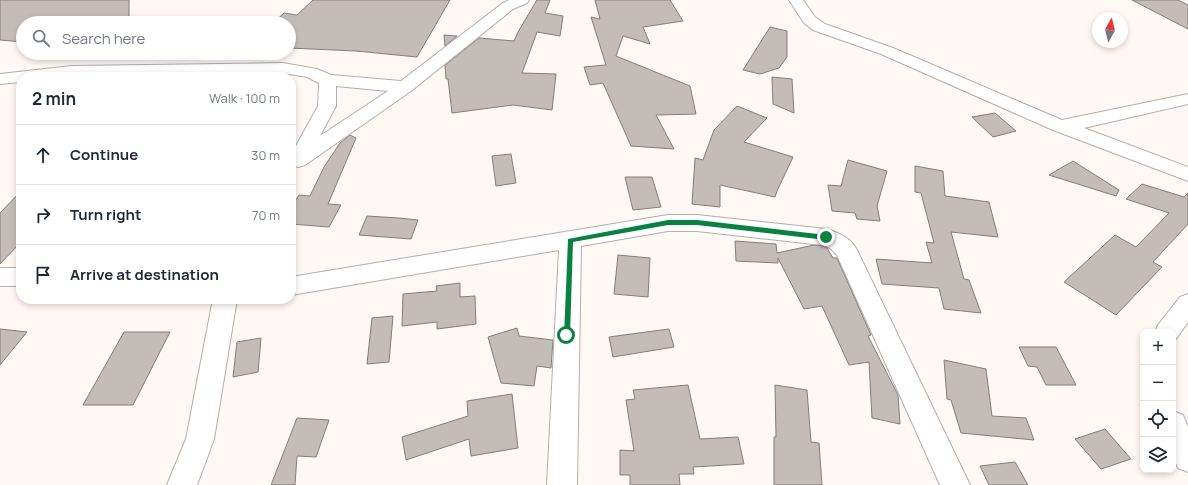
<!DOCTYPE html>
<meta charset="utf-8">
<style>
:root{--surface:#fff;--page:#f6f6f7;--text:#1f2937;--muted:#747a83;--line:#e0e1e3}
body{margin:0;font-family:Manrope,sans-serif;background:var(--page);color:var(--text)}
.controls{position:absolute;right:12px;bottom:12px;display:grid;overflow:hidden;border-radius:8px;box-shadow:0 2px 6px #0003}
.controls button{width:36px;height:36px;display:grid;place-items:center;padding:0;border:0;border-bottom:1px solid var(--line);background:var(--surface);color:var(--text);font:20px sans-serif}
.compass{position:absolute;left:1092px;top:12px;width:36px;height:36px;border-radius:50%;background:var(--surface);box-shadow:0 2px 6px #0003;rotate:8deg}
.stop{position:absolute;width:12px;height:12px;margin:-9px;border:3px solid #0b8043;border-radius:50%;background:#fff}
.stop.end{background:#0b8043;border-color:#fff;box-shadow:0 1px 4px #0008}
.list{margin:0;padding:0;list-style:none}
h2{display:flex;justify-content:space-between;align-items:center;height:52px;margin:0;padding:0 16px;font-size:17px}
h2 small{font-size:13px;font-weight:400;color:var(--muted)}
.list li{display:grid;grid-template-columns:26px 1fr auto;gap:12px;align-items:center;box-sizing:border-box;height:60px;padding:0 16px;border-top:1px solid var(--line)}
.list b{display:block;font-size:15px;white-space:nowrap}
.list em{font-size:13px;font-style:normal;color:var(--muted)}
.icon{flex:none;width:22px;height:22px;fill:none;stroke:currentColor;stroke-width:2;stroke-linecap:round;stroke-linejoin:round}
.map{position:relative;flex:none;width:1188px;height:485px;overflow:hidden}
.search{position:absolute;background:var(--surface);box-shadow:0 2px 6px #0003;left:16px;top:16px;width:280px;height:44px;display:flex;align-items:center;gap:10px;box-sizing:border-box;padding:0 14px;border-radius:22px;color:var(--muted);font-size:15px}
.panel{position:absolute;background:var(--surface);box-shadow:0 2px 6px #0003;left:16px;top:72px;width:280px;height:232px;border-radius:16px}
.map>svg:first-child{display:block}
</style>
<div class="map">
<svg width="1188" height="485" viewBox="0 0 1188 485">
<rect width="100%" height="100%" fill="#fff8f5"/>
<path fill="#c3bdba" stroke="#837d7b" d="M0 0H129V23H23V42L0 40Z
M313 0H450L417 57 356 51 289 48V23H273L284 13 297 15Z
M537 0H550L545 13 563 16 560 36 537 32 522 73 556 74 552 110 513 105 452 113 448 79H446L445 65 479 38 514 41 518 32Z
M595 0H670L683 21 643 27 650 44 623 36 616 56 690 86 696 114 656 115 674 149 631 146 603 83 590 85 584 67 606 65 591 17 600 19Z
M1132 0H1178L1188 5V29Z
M770 27 787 31V57L779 68 760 74 743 70Z
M444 35 457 36 445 46Z
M772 77 792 79 794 113 773 104Z
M737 106 767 118 744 142 793 157 777 191 775 197 720 185V207L692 204 695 158 703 160 714 130Z
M995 113 1016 131 993 137 972 117Z
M350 135 356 138 328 204 341 205 329 227 291 224V208L299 195 310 196 324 167 340 143Z
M511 154 516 183 496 186 492 156Z
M848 160 887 171 877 206 880 221 857 219 855 213 832 211 828 185 841 186Z
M1073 161 1119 190 1116 196 1049 175Z
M915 166 943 171 945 196 989 202 998 237 951 232 964 279 969 280 981 313 944 309 939 288 882 284 876 259 932 263 926 242 934 243 921 193 915 192Z
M625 177H652L661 207 633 210Z
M1142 184 1184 197 1188 193V224L1153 262 1162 267 1116 315 1064 282 1115 235 1136 247 1169 213 1126 199Z
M21 191V242L0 264V213Z
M367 216 399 218 418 220 411 239 359 235Z
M735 241 776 244 777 253 814 245 823 246 827 248 833 258H837L871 335 868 336 898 395 900 424 872 418 869 362 849 365 822 306 804 309 778 258V263L736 261Z
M618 255 650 258 648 297 614 294Z
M460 283V297L475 296 476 324 437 329V322L402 326 403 294 437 291 436 286Z
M393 316 389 362 367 364 372 318Z
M517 328 519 336 553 340 551 368 537 366 534 386 501 383 488 337Z
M0 329 27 332 0 365Z
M669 329 674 347 613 357 609 337Z
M124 332H170L133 405H83Z
M261 338 258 372 233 377 237 342Z
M1019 347H1056L1076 385H1046L1037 367 1028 366Z
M944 360 986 369 992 416 1026 418 1034 440 961 433 951 400 947 399Z
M688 385 700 439 738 437 744 464 693 467 694 474H679L680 485H630V475H620V450L634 451 626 400 635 399 633 390Z
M775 385 807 390 811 442 819 443 822 485H774V437H776Z
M512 394 518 448 471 456 469 439 406 460 402 437 468 416 467 401Z
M297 418 329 420 316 457 297 456 295 485H271Z
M1105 429 1131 459 1101 469 1075 439Z
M1015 462 1028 485H989L980 466Z"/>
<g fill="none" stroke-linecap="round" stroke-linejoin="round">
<g stroke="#b4aeab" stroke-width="2">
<path id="street" d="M509 0H529L527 3 513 9 411 91 305 165 298 167 291 165V155L318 106 319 83 307 77 283 73 21 77V82L0 84V74L72 66 283 63 317 69 331 75 401 81 503 3ZM336 86 388 91 320 136 336 106Z
M789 0H803L815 17 825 24 893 48 1062 120 1188 94V104L1084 128 1188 167V181L1053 130 881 54 813 30 804 23Z
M668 215H697L826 229C839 233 850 237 857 250L970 485H940L837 255 830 248 823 245 697 231H668L581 246 577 485H547L559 250 291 295V277Z
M0 268H21V286H0Z
M1188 294V322L1176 339 1173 340V332H1155L1158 325 1180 297Z
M213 299H237L214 439 197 485H167L186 439Z
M1173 411 1183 415 1188 427V472L1178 468 1173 456Z"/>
</g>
<use href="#street" fill="#fff" fill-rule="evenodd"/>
</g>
<path fill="#0b8043" d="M668 220H697L826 235 829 237 826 240 697 225H668L573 242 570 335 569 337H564L568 239Z"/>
</svg>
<div class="controls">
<button>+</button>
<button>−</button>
<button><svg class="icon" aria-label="locate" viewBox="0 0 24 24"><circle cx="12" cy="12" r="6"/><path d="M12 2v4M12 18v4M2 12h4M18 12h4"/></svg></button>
<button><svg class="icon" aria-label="layers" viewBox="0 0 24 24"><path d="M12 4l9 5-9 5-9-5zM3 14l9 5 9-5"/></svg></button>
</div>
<svg class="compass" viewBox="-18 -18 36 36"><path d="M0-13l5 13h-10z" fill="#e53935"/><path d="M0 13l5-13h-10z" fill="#747a83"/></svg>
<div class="stop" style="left:566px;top:335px"></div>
<div class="stop end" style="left:826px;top:237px"></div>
<div class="search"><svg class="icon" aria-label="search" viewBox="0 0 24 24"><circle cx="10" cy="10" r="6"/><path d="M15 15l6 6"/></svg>Search here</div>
<section class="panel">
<h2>2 min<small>Walk · 100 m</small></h2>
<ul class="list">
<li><svg class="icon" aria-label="ahead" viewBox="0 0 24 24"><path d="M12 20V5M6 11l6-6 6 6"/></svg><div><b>Continue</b></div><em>30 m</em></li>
<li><svg class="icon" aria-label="right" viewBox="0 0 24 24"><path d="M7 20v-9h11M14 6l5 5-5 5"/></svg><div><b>Turn right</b></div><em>70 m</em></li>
<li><svg class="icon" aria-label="arrive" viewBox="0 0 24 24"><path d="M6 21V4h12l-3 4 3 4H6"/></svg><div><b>Arrive at destination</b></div></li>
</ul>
</section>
</div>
